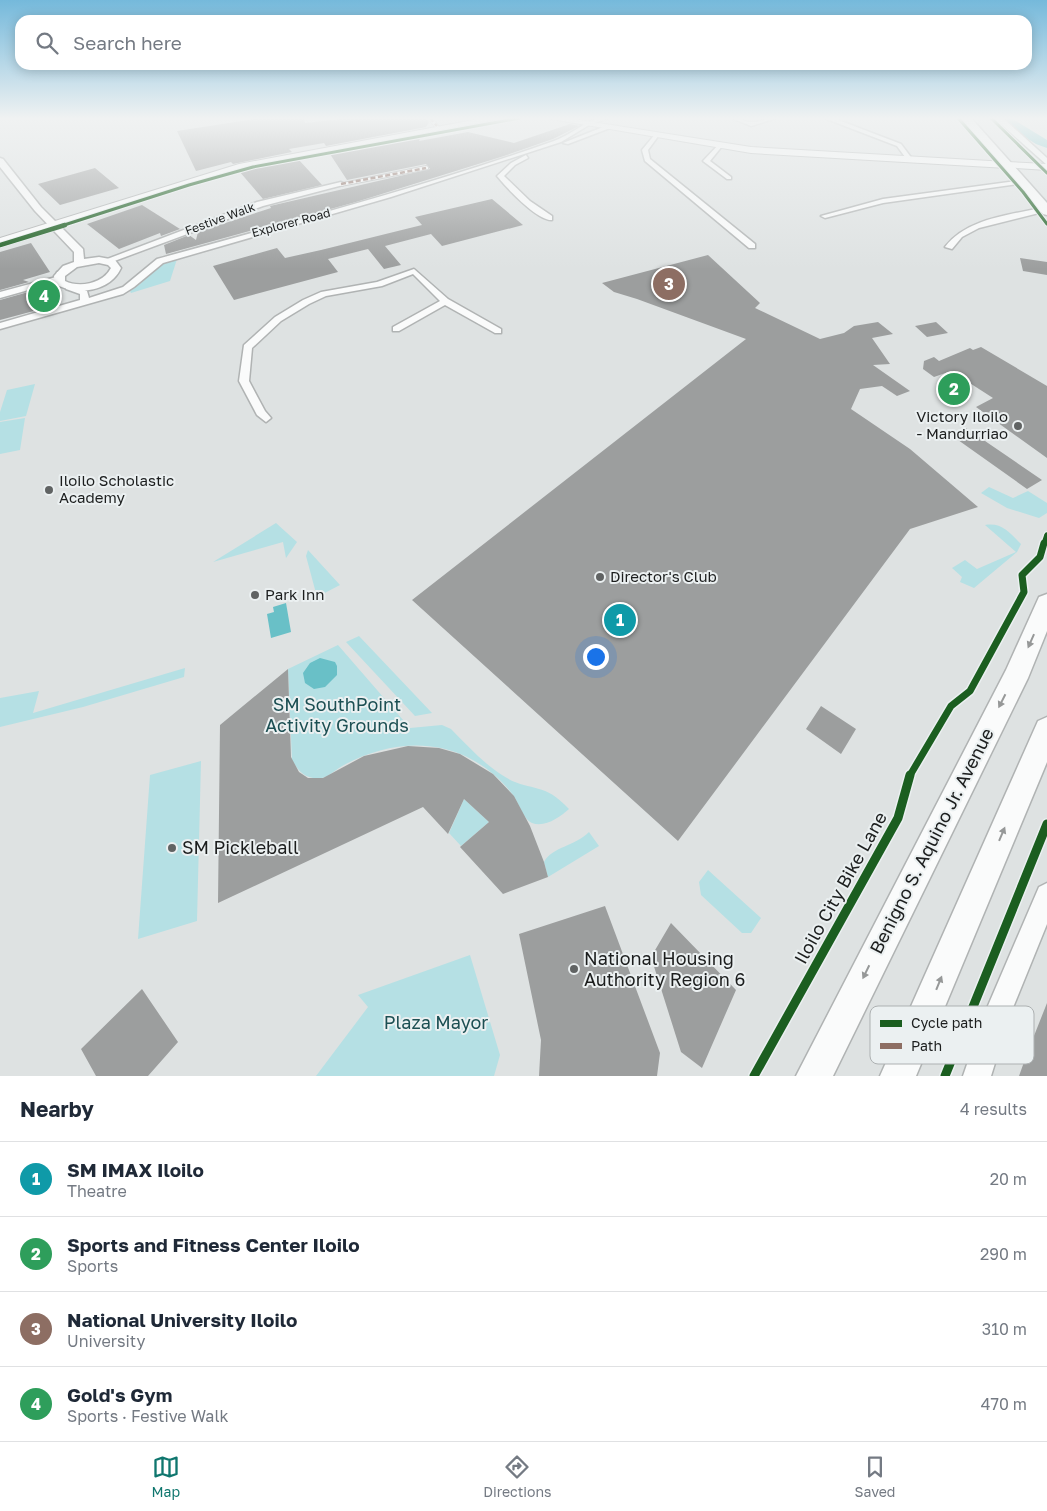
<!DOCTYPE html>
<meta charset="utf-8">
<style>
:root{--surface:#fff;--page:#f2f2f3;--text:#1f2937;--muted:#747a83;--line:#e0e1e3;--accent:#0f766e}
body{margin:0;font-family:"Golos Text",sans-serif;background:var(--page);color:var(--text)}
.you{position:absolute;left:595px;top:656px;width:18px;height:18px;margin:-12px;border:4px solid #fff;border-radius:50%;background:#1a73e8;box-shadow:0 0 0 8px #1a73e833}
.badge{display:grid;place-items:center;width:32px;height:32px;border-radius:50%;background:var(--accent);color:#fff;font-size:16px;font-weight:700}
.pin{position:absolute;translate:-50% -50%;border:2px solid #fff;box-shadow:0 1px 5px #0006}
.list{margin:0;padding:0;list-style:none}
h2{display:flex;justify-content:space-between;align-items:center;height:65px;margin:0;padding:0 20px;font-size:21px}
h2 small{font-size:16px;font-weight:400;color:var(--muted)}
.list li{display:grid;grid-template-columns:32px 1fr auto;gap:15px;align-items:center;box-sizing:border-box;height:75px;padding:0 20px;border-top:1px solid var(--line)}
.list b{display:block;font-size:19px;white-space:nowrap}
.list p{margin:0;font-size:16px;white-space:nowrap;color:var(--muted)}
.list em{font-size:16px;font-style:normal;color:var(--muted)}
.icon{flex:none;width:28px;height:28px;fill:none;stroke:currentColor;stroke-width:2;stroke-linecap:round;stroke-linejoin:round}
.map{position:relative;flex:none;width:1047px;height:1076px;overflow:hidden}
.search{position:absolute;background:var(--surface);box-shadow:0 2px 12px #0003;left:15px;right:15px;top:15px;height:55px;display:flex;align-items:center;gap:12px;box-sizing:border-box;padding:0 18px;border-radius:15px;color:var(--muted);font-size:19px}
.sheet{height:365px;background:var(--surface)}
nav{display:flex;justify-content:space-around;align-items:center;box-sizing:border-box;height:70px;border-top:1px solid var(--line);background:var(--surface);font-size:14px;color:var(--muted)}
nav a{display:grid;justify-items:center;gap:2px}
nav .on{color:var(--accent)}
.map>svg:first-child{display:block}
</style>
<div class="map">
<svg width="1047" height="1076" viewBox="0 0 1047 1076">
<rect width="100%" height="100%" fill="#dee2e2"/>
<path fill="#b5e0e4" d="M177 259 170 281 131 293 130 291C151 279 150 266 177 259Z
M35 384 26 416 0 421V412L7 390Z
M25 418 20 450 0 454V422Z
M989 487 1013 498 1028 491 1047 503V513L1039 518 1007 508 981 493Z
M276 523 297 542 286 558 283 542 213 562Z
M985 525C1002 522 1010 533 1021 544L1017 552 974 588 960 582 962 577 952 568 965 560 977 569 1016 552Z
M308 550 340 585 317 597 306 556Z
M359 636 432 713 415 716 346 642Z
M338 645 410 728 442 725 451 729C467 745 483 763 502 775 529 793 543 780 569 809 560 817 545 828 532 823 523 819 519 803 513 795 495 771 469 754 441 748 409 741 373 749 344 765 337 768 329 777 322 778 306 780 299 772 292 760L288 669Z
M185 668 184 677 83 707 0 727V698L39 691 33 713Z
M201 761 197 921 138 939 150 775Z
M464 799 489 822 461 846 449 833Z
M589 832 599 846 548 877 544 862C552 847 575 846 589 832Z
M708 870 761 918 751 933H742L701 895 699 882Z
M470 955 500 1055 494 1076H316L368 1007 358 995Z"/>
<path fill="#69c0c7" d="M286 603 291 632 271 638 267 614 274 612 273 607Z
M320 658 335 662 337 666V675L325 687 314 689 305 683 303 673 310 663Z"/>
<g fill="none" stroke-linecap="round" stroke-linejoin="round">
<path fill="#69c0c7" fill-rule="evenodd" d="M994 118H1011L1016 121 1047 140V148L1036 144Z"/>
</g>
<path fill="#9c9e9e" d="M260 118H304L305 123 348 118H426L429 122 426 127 326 146 324 143 289 149 292 152 233 164 231 162 196 171 177 131Z
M570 124 579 126 553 139 504 156 356 202 166 254 164 245 189 235 196 240 198 232 271 208 270 206 430 169 426 164 347 180 330 154 421 136 419 141 468 132 514 143Z
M299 160 322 185 263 199 239 171Z
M95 168 119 188 60 205 38 184Z
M492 199 523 225 442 246 431 234 385 246 401 265 384 269 368 249 328 259 338 272 234 300 213 266 277 248 285 258 321 250 422 225 415 217Z
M142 205 180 229 161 236 160 233 119 249 87 224Z
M31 243 50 272 23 280 29 282 0 290V252Z
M708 255 760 303 755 308 820 339 844 333 854 326 878 322 893 334 872 338 890 364 873 365 910 391 897 396 882 386 860 389 851 409 910 449 978 507 910 529 678 841 412 600 746 339 637 299 614 292 602 283Z
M1020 258 1047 262V275L1023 271Z
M46 287 58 291 60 304 0 320V300Z
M936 322 948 333 927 337 915 326Z
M981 347 1047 386V458L976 407 993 398 951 371 934 377 923 369 924 361 934 357 939 361 970 348 973 350Z
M966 428 1042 480 1027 489 951 435Z
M288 669 291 757 299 772 308 778H323L364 756 408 746 439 748 460 754 493 774 514 796 530 826 544 862 548 877 503 894 460 847 489 822 464 799 448 834 423 807 218 903 220 725Z
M821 706 856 729 841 754 806 729Z
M605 906 660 1053 657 1076H539L541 1040 519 934Z
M671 923 736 990 702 1068 681 1052 651 957Z
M142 989 178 1042 148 1076H96L81 1049Z
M1047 1003V1076H1019L1028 1051Z"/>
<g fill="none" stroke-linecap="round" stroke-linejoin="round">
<g stroke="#b0b3b3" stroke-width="2">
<path id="pedestrian" d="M428 118H433L439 127H435Z
M426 166 428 167V169L341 186 338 184Z"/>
</g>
<g stroke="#b0b3b3" stroke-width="3">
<path id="minor" d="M598 118H608L589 125 561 142 391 197 163 263 134 287 123 294 0 329V323L80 300V294L66 289V285H72L87 291 89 298 123 287 157 259C290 222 424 187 554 141 570 135 582 124 598 118Z
M732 118C739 118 746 122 752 122 760 122 768 118 777 118L751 126Z
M824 118H833L901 144 913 160 908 161 897 146Z
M608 125 610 128 568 144 563 143Z
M656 133 659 135 648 150 650 159 755 244V248H749L645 161 642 150Z
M720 143 723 145 710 161 731 177V179H727L703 161Z
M526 155 528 158 515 165 504 176 530 201 552 216V220C537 221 506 187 497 176L511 163Z
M1023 180 1026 182 1025 183 883 203 825 218 821 216 883 199Z
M341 182 343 183V185L263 206 109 263 102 261 257 202Z
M1045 207 1047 211 979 228 962 237 952 249 945 247C967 218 1011 215 1045 207Z
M414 269 448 299 501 329V333H495L445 305 399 331H393V327L440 301 413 274 382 286 326 296 309 304 281 321 252 348 249 381 265 411 271 418 266 422 257 415 239 381 244 345 275 317 303 300 321 292 377 282Z
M57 272H63L64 280 0 298V292L56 277Z"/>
</g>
<g stroke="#b0b3b3" stroke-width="3">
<path id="tertiary" d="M994 118H1003L1047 158V165Z
M0 158 3 159 41 207 83 249 84 259 99 257 115 260 121 268C110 292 77 296 55 284L54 276 63 266 74 262V252L35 211 0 167ZM99 263 108 265 111 268C103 284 79 288 65 281V276L77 267Z
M1047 883V924L1010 1015 991 1076H963L984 1015 1039 887Z"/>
</g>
<g stroke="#b0b3b3" stroke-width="2">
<path id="secondary" d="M484 118H504L241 169 0 244V238L239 164Z
M545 118H567L751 147 1007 162 1012 165 1007 168 751 153Z"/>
</g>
<g stroke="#b0b3b3" stroke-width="2">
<path id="primary" d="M1007 162 1047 164V170L1003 167V163Z"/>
</g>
<g stroke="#b0b3b3" stroke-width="3">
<path id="trunk" d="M960 118H971L1047 203V215L1043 214Z
M1047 594V631L1028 678 833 1076H796L1006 670 1039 597Z
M1047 717V762L916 1076H880L1038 721Z"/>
</g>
<use href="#pedestrian" fill="#fafbfb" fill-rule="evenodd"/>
<use href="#minor" fill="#fafbfb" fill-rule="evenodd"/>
<use href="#tertiary" fill="#fafbfb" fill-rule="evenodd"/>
<use href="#secondary" fill="#fafbfb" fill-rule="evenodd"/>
<use href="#primary" fill="#fafbfb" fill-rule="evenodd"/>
<use href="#trunk" fill="#fafbfb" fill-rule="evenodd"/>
<path stroke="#8d6e63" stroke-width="2.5" stroke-dasharray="5 2.5" stroke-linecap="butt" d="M430 118 437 126
M341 184 426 168"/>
<g stroke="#ebf0f1" stroke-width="5">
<path id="cycleway-far4" d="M958 118 1023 192 1047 224
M991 118 1047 173
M61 226 189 185 253 167 520 118"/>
</g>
<g stroke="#ebf0f1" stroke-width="6">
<path id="cycleway-far3" d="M0 245 65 225"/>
</g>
<g stroke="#ebf0f1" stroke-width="8">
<path id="cycleway-far2" d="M1044 544 1047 535"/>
</g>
<g stroke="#ebf0f1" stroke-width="10">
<path id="cycleway-far1" d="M909 777 951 706 970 691 1024 592 1022 575 1040 557 1044 543"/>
</g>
<g stroke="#ebf0f1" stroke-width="12">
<path id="cycleway" d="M754 1076 898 818 910 775
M945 1076 1047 824"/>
</g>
<use href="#cycleway-far4" stroke="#1b5e20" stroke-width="3"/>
<use href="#cycleway-far3" stroke="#1b5e20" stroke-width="4.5"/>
<use href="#cycleway-far2" stroke="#1b5e20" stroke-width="5.5"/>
<use href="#cycleway-far1" stroke="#1b5e20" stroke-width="7"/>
<use href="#cycleway" stroke="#1b5e20" stroke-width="9"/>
</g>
<defs><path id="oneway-solid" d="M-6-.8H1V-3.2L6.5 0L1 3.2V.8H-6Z" transform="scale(1.25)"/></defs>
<g fill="#969898">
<use href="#oneway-solid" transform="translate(1031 641) rotate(114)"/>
<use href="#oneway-solid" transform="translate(1002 701) rotate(117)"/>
<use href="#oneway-solid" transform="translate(1002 834) rotate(-67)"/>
<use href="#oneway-solid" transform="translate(866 972) rotate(116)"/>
<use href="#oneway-solid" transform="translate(939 983) rotate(-68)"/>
</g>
<linearGradient id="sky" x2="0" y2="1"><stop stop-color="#75b9db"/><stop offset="0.44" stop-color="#f0f2f2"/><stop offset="1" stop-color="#f0f2f2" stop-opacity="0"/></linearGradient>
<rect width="1047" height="269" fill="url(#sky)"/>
<g fill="#606363" stroke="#ebf0f1" stroke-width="2">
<circle cx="1018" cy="426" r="5"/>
<circle cx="49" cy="490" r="5"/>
<circle cx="600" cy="577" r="5"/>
<circle cx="255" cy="595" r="5"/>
<circle cx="172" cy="848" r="5"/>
<circle cx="574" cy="969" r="5"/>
</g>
<g text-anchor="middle" stroke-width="4" stroke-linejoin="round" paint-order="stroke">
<g font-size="12" fill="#1c1e1e" stroke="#ebf0f1">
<text transform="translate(220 219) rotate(-20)" y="4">Festive Walk</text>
<text transform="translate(291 223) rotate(-15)" y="4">Explorer Road</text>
</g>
<g font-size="15" fill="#1c1e1e" stroke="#ebf0f1" text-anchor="start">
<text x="1008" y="422" text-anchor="end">Victory Iloilo<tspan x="1008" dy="17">- Mandurriao</tspan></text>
<text x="59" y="486">Iloilo Scholastic<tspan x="59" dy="17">Academy</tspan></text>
<text x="610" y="582">Director's Club</text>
<text x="265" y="600">Park Inn</text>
</g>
<g font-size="18" fill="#1c4f53" stroke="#ebf0f1">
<text x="337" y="711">SM SouthPoint<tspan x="337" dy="21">Activity Grounds</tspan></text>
<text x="436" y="1029">Plaza Mayor</text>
</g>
<g font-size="18" fill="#1c1e1e" stroke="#ebf0f1">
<text transform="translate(932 841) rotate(-63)" y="6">Benigno S. Aquino Jr. Avenue</text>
<text transform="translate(841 888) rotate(-61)" y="6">Iloilo City Bike Lane</text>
</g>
<g font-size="18" fill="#1c1e1e" stroke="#ebf0f1" text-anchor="start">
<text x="182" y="854">SM Pickleball</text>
<text x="584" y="965">National Housing<tspan x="584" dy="21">Authority Region 6</tspan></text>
</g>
</g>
<rect x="870" y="1006" width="164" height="58" rx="8" fill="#ebf0f1" stroke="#adb1b2" stroke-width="1"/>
<rect x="880" y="1020" width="22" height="7" fill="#1b5e20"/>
<rect x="880" y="1043" width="22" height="6" fill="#8d6e63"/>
<g font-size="14" fill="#1c1e1e">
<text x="911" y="1028">Cycle path</text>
<text x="911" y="1051">Path</text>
</g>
</svg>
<div class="you"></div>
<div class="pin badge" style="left:620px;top:620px;background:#0f9aa8">1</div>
<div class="pin badge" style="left:954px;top:389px;background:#2e9e5b">2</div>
<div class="pin badge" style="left:669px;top:284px;background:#8d6e63">3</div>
<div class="pin badge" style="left:44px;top:296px;background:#2e9e5b">4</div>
<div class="search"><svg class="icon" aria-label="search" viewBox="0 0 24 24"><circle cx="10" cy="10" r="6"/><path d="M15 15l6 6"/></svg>Search here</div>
</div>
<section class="sheet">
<h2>Nearby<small>4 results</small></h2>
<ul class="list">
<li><span class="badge" style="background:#0f9aa8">1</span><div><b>SM IMAX Iloilo</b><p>Theatre</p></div><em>20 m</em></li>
<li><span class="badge" style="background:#2e9e5b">2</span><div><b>Sports and Fitness Center Iloilo</b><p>Sports</p></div><em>290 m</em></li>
<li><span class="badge" style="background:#8d6e63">3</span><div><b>National University Iloilo</b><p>University</p></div><em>310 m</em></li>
<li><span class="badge" style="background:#2e9e5b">4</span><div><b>Gold's Gym</b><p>Sports · Festive Walk</p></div><em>470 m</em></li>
</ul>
</section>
<nav>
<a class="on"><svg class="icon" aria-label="map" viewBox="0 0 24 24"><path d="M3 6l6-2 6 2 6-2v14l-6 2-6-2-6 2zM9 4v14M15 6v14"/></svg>Map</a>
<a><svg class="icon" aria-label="directions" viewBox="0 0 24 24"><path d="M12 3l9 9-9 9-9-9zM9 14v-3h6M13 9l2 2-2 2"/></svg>Directions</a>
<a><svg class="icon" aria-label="saved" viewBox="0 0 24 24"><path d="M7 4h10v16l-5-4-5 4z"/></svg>Saved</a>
</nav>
